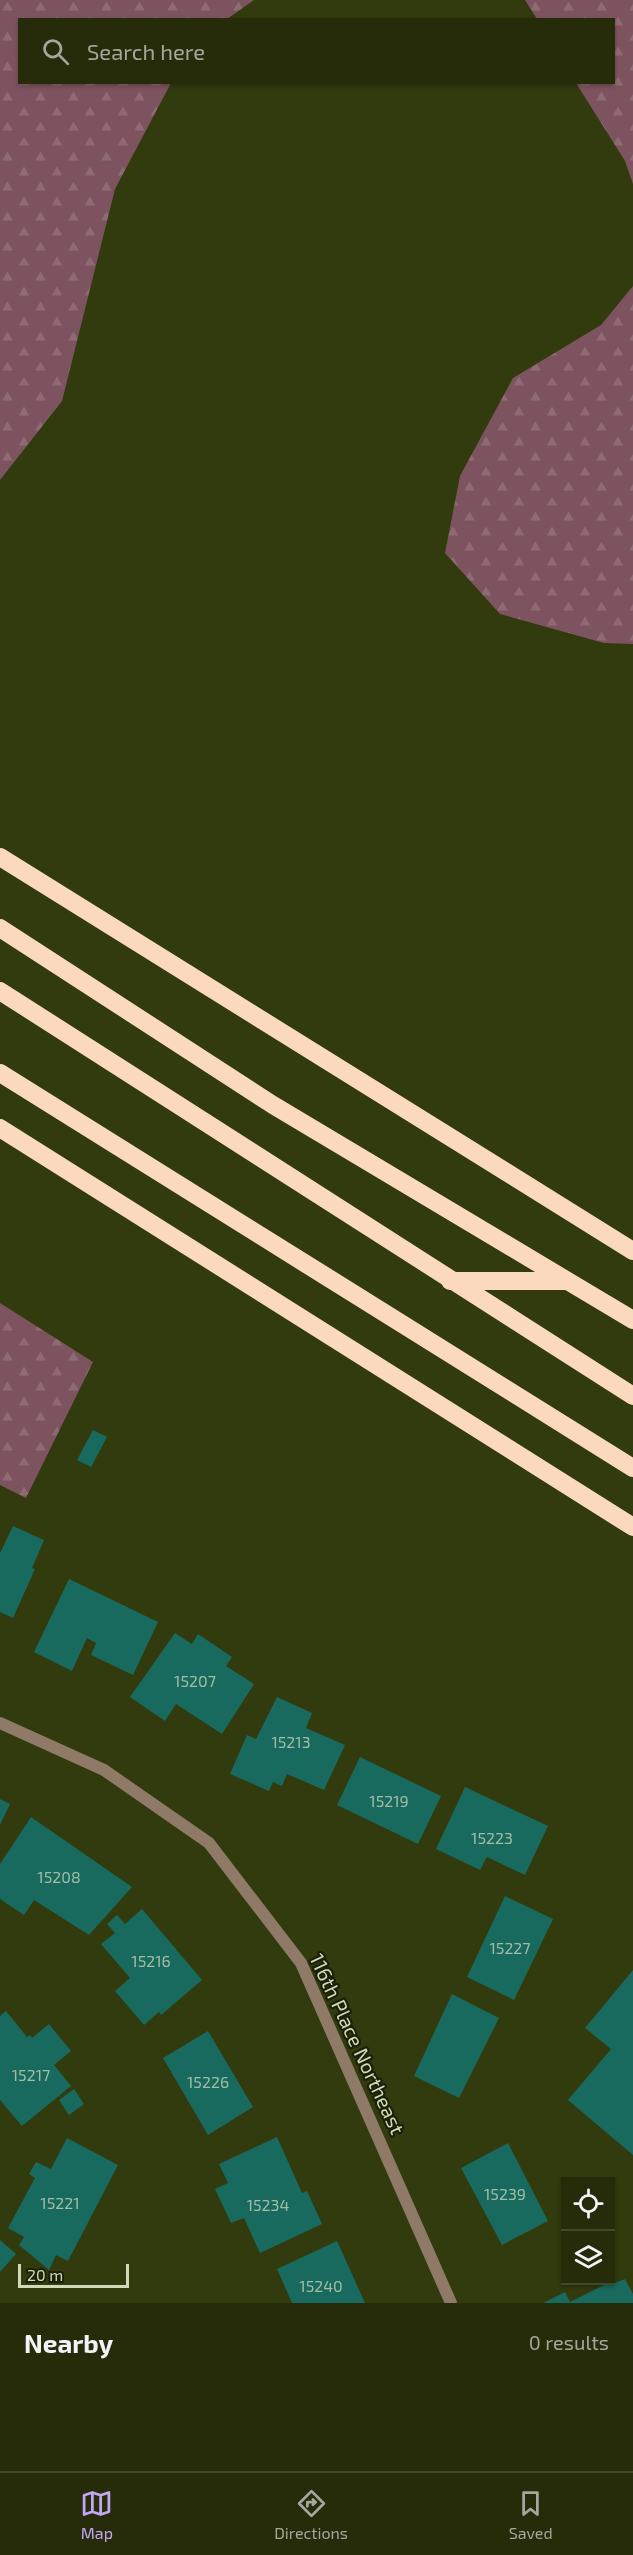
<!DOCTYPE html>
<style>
:root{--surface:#262c0a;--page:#323818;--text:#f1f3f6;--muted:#a4a79c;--line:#42482b;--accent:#c2a7f2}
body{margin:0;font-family:"Exo 2",sans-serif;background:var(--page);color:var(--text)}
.controls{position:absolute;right:18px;bottom:18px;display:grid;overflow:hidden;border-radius:0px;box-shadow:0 2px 4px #0004}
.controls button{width:54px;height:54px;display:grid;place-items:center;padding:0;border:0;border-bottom:2px solid var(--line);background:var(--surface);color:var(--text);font:30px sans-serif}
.scale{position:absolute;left:18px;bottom:15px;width:111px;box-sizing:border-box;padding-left:6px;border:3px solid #d0d9ba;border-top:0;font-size:16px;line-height:21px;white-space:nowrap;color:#d0d9ba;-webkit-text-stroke:4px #1b2108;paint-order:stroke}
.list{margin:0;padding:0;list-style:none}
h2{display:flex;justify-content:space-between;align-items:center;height:78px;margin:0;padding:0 24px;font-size:26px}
h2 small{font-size:20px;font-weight:400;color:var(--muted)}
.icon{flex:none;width:33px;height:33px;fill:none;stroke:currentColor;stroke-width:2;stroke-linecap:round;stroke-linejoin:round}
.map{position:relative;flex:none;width:633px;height:2303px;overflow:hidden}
.search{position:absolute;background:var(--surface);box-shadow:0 2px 4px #0004;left:18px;right:18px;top:18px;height:66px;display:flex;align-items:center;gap:15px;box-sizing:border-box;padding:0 21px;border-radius:0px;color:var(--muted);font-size:22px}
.sheet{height:168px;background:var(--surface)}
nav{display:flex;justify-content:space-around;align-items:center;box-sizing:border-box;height:84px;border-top:2px solid var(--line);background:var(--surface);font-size:16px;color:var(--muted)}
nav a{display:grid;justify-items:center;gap:3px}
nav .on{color:var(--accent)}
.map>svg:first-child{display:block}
</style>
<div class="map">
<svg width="633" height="2303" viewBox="0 0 633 2303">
<defs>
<pattern id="forest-firs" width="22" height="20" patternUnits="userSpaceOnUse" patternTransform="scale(1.5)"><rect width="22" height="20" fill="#7d535f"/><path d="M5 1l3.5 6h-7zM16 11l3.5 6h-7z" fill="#8e6b74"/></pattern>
</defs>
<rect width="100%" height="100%" fill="#323b0d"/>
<path fill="url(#forest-firs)" d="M0 0H254L227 19 20 20V82L171 83 115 189 62 401 0 480Z
M525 0H633V184L625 161 576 83 614 82V20L537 19Z
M633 286V644L604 643 500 614 445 553 460 476 513 378 601 325Z
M0 1303 93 1362 26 1498 0 1485Z"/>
<path fill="#186a5e" d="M93 1430 107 1437 91 1467 77 1460Z
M13 1526 44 1540 32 1568 35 1569 13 1618 0 1612V1553Z
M69 1579 158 1622 133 1675 91 1655 96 1643 87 1638 72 1671 34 1652Z
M175 1633 192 1644 198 1634 232 1657 226 1666 254 1684 222 1734 176 1704 165 1721 130 1697Z
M277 1697 312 1713 306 1728 345 1745 324 1790 287 1774 282 1786 273 1782 269 1791 230 1774 247 1735 256 1739Z
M360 1757 441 1796 418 1844 337 1805Z
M465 1787 548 1826 525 1875 487 1857 480 1870 436 1849Z
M0 1799 10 1804 0 1825Z
M31 1817 132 1887 89 1935 34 1900 24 1915 0 1899V1864Z
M505 1896 553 1919 514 2000 467 1977Z
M142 1909 202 1980 161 2015 159 2012 144 2025 115 1991 130 1978 101 1944 115 1933 107 1924 117 1915 125 1924Z
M633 1970V2155L568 2100 611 2049 585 2028Z
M452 1994 499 2018 459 2098 414 2076Z
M6 2011 27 2037 30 2035 32 2038 49 2024 71 2051 54 2065 71 2086 22 2126 0 2100V2016Z
M208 2031 253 2107 208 2135 163 2058Z
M74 2089 84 2104 69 2115 59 2100Z
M277 2137 302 2193 307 2191 322 2224 260 2253 244 2218 231 2223 215 2189 228 2183 219 2164Z
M67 2138 118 2165 68 2261 56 2255 49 2270 19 2245 24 2237 8 2228 35 2178 29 2174 36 2162 51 2169Z
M508 2143 548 2221 502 2245 461 2168Z
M0 2240 16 2254 0 2272Z
M337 2241 365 2303H292L277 2269Z
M625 2279 633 2294V2303H543L565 2292 570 2302 614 2280 615 2283Z"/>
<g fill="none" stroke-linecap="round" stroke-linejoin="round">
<path stroke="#8f7967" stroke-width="12" d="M0 1723 104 1770 209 1843 301 1963 451 2303"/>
<path stroke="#fbd9bf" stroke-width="18" d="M0 857 633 1251
M0 928 273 1105 633 1320
M0 991 633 1396
M0 1073 633 1468
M0 1128 633 1527
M450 1281H566"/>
</g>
<g text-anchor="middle" stroke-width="4.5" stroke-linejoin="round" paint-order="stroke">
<g font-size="16" fill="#a2bda3">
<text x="195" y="1687">15207</text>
<text x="291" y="1748">15213</text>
<text x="389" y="1807">15219</text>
<text x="492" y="1844">15223</text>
<text x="59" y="1883">15208</text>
<text x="510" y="1954">15227</text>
<text x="151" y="1967">15216</text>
<text x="31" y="2081">15217</text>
<text x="208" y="2088">15226</text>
<text x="505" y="2200">15239</text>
<text x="60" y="2209">15221</text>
<text x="268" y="2211">15234</text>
<text x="321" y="2292">15240</text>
</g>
<g font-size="20" fill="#d0d9ba" stroke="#1b2108">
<text transform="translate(357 2044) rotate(65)" y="7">116th Place Northeast</text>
</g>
</g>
</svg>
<div class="controls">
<button><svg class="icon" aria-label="locate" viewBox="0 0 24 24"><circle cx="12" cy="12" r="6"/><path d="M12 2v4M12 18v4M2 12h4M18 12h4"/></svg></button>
<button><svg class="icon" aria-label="layers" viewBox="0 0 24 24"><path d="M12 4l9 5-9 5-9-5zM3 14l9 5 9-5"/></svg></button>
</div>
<div class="scale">20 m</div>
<div class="search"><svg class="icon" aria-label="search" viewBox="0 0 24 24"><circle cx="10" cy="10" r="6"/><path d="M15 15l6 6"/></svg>Search here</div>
</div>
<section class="sheet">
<h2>Nearby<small>0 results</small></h2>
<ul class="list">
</ul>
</section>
<nav>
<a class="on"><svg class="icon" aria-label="map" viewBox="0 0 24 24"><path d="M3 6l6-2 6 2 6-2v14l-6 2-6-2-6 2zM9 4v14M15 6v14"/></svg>Map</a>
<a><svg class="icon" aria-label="directions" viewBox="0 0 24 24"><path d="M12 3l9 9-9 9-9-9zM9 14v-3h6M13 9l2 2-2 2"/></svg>Directions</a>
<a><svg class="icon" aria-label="saved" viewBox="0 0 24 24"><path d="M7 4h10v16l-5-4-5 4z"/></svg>Saved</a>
</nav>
